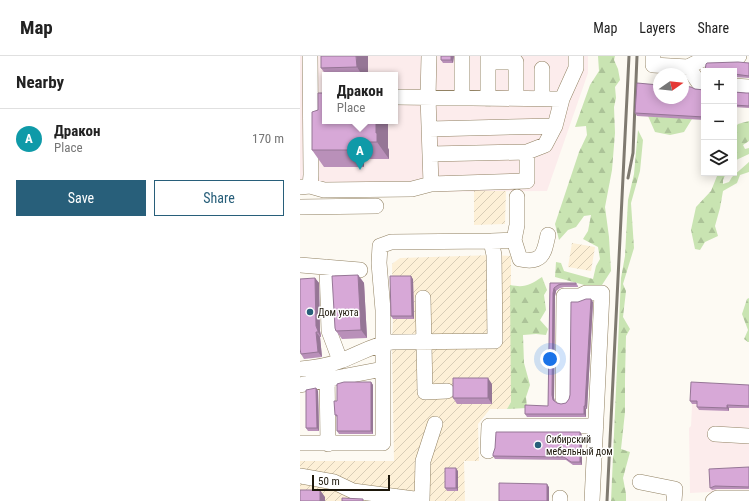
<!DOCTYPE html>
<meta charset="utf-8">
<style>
:root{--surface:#fff;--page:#f2f2f2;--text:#222;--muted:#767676;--line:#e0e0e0;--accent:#285f7a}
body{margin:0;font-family:"Roboto Condensed",sans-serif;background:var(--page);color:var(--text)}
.controls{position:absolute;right:12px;top:12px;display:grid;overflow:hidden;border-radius:0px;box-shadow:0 2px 10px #0003}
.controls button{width:36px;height:36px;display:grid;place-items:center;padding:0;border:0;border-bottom:1px solid var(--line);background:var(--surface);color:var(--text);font:20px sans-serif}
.compass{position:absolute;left:353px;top:12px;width:36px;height:36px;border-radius:50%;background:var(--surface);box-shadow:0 2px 10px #0003;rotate:76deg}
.scale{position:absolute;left:12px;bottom:10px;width:78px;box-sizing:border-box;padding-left:4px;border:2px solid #1d170a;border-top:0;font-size:11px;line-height:14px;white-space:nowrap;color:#1d170a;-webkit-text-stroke:3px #fff;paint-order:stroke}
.you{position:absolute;left:250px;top:303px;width:14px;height:14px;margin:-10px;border:3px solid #fff;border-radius:50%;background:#1a73e8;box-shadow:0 0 0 6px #1a73e833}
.badge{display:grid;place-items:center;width:26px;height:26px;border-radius:50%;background:var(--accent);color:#fff;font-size:13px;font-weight:700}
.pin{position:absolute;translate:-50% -33px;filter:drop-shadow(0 1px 2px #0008)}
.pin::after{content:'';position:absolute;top:21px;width:14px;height:12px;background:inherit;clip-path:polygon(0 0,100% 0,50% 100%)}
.popup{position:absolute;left:22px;top:16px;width:76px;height:52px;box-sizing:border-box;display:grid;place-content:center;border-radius:0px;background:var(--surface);filter:drop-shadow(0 1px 3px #0005);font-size:13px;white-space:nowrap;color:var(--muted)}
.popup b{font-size:15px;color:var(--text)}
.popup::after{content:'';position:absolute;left:50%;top:100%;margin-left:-8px;border:8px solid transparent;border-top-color:var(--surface)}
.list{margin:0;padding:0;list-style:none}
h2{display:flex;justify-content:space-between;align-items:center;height:52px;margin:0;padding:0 16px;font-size:17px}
h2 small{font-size:13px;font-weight:400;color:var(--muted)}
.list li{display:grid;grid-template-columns:26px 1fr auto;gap:12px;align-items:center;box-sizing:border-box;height:60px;padding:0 16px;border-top:1px solid var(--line)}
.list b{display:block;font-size:15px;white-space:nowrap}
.list p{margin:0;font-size:13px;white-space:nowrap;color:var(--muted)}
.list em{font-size:13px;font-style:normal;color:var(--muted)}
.actions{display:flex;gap:8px;padding:12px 16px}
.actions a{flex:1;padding:9px 0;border:1px solid var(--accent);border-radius:0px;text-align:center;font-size:14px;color:var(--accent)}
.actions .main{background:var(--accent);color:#fff}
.icon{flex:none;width:22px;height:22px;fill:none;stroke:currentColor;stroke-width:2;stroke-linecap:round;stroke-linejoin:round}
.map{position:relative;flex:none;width:449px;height:445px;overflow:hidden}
header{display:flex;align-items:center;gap:24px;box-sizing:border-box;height:56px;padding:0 20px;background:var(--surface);border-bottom:1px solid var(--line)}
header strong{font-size:19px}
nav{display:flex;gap:22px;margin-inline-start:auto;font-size:14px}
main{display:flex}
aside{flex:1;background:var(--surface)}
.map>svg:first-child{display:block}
</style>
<header>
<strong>Map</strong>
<nav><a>Map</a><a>Layers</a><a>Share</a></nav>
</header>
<main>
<aside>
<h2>Nearby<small></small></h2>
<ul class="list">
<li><span class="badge" style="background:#0f9aa8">A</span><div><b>Дракон</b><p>Place</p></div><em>170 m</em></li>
</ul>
<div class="actions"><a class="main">Save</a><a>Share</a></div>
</aside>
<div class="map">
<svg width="449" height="445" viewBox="0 0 449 445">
<defs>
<pattern id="industrial-furrows" width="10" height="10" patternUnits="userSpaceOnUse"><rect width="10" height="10" fill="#fdf0d7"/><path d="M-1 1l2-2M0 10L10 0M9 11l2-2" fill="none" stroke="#d8cdb7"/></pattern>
<pattern id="forest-firs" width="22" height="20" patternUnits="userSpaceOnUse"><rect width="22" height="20" fill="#c9e4b2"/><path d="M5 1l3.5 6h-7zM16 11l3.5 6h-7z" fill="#acc398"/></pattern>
</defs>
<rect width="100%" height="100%" fill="#fdfaf3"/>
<path fill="#fcecec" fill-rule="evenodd" d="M0 0H288V17L247 135 0 137ZM25 19H95V65H25Z
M393 329 449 331V434L390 437 389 372 391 370Z"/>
<path fill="url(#industrial-furrows)" d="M174 135H206L205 168 174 169Z
M272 187 295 191 291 215 268 211Z
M194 199 211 200V346L207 353H190L178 368 179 405H164L165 445H25V441H0V405H94L92 286 93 263 92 208 100 202Z"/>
<path fill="url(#forest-firs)" d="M298 0H315L314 4 318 13 320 24 315 31 316 42 314 51 315 77 312 114 305 151 309 181 311 215 302 229 288 230 255 221 256 206 261 207 264 215 293 223 296 210 300 203 298 191 283 183 288 175 291 159 284 160 276 171 268 174 259 184 255 168 279 96 287 79 286 70 275 71 290 29 299 15Z
M348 60 392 63 384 76 370 79 355 76Z
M449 65V85L443 89 445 93 449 92V98L434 105V73L438 68Z
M338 74 343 84 340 115 331 147 334 192 323 228 326 235 323 261 330 273 326 280 325 322V356L321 393 330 396 323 422 326 438V445H311L321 222 325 200 328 144 334 118Z
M449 106V116L440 119 437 127 423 135 420 152 415 170 418 180 405 186 400 194 395 193 391 174 396 151 411 135 417 120V117H426L423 124V128L429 126 432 121Z
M242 221 247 234 244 239 246 254 240 264 248 273 246 279 236 278 223 279 224 307 230 329 226 341 227 352 207 353 211 346 210 229C225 232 230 229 242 221Z
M449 242V286H448L444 283 448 274 442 258 447 243Z"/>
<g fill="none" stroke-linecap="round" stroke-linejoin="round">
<g stroke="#928263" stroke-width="16">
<path id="minor" d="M10 0 11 119 10 130
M129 0 128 41 131 128
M162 0V42
M188 0V43
M353 0V9L388 11 407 1 439 0
M188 6H216V42
M388 11 399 27 404 28
M434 30 449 31
M95 41 262 43
M242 42V13
M129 73 255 70
M227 96 245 89 255 70 262 43 276 12V0
M0 131 10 130 24 134 112 133 131 128 227 125V96L130 98
M217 141V169L214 184 220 203C243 208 244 197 248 179
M0 151 76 150
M0 209 60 214
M27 211 29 275 38 299 39 305
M123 242 125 336 147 335
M0 313C13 312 27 310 40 305 57 299 74 288 92 286L195 285 194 199 191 185
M27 314 28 388
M0 329 83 313
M263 342 264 240H280L286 237H302L292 445
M415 378 449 380
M0 387H83V254L79 207 80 190 91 186 191 185 214 184
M188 395 189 370H296
M0 420 34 426 53 435 122 444V445
M340 426 375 433 374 445
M122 444 123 405 135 368
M260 445V442
M413 445 417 442H449"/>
</g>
<use href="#minor" stroke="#fff" stroke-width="15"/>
<path stroke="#7f7a70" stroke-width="3" d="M328 122 333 97 337 0
M307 445 329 0"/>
</g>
<path fill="#b990b9" d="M68 0V19H26L21 12Z
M154 0 153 7H143L141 4Z
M449 7V22L434 21V15Z
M395 33 404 34V64L337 60 335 57Z
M434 36 446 37H449V52L434 51Z
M25 65H88V92L89 94V103H64V111H24L12 94Z
M58 219 64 227 67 282 42 283 36 275Z
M15 222 19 227 20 275 21 280V281H20L22 301 4 303 1 298Z
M113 223 114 263H93L91 260Z
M250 227H276L278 230V231H264L260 232 256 235 255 240 254 342 255 345 257 347 261 348 266 347 269 343 293 246 287 353H286V361H227L225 358 248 350Z
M71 326 73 329V378H39L37 375V361L35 359 37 345Z
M192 328V348H157L153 342Z
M449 329V352H429V355L399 354 397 351V348H392L390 345Z
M16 332 18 335 19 375H8L6 372Z
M282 379V409H273L266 404 195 403 193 400Z
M449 411V433H417L412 434 410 432Z
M158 415V435H147L145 432Z"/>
<path fill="#967696" d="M56 0H68V19H62L57 11Z
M151 0H154L153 7 151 4Z
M76 65H88V92L89 94V103L77 86 76 77Z
M52 86 64 103V111L52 94Z
M58 219 64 227 67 282 61 274Z
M111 220 113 223 114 263 112 260Z
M15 222 19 227 20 275 21 281 18 276 16 270Z
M254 232 256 235 255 240 254 342 255 347 253 344 252 339 253 237Z
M291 243 293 246 287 353 285 350Z
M16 276 20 281 22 301 18 296Z
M188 322 192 328V348L188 342Z
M71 326 73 329V378L71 375Z
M16 332 18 335 19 375 17 372Z
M427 349 429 352V355L427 352Z
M284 350 286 353V361L284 358Z
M280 376 282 379V409L280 406Z
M156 412 158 415V435L156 432Z
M247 428 249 431V445H247Z
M20 434 25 441V445H20Z"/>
<path fill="#d7a8d7" stroke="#967696" d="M21 0H56L57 11 21 12Z
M141 0H151V4H141Z
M438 6 449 7V20L434 18V15H405L406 8 407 7Z
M337 27 359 29V42H383V30L391 31 395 33 404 34V61L335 57Z
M434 36 446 37H449V50L434 49Z
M18 37H25V65H76V77H77V86H52V94H12V56L18 54Z
M58 219 61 274 36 275 35 272 32 220Z
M90 220H111L112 260H91Z
M15 222 16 270 18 275V276H16L18 296 1 298 0 293V223Z
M250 227H276V228H262L258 229 254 232 253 237 252 339 253 344 257 347 261 348 266 347 269 343 270 339 271 246H278L286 243H291L285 350H284V358H225V349L248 350Z
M153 322H188V342H153Z
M44 326H71V375H37V359H35L34 345H37V328Z
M391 326 449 329V350L427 349V352L397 351V345H390Z
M16 332 17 372H6V334Z
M196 376H280V406H271L264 401 193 400V398L195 392Z
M449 411V431L415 430 410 432 409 413Z
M145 412H156V432H145Z
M199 427 247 428V445H199Z
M0 434H20V445H0Z
M42 442 63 443V445H42Z"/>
<g fill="#285f7a" stroke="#fff" stroke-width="1.5">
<circle cx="10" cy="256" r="4"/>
<circle cx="238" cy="389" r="4"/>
</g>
<g text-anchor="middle" stroke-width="3" stroke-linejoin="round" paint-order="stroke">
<g font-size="10" fill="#1d170a" stroke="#fff" text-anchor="start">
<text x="18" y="260">Дом уюта</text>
<text x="246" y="387">Сибирский<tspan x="246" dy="12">мебельный дом</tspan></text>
</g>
</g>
</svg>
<div class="controls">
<button>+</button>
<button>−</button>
<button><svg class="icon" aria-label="layers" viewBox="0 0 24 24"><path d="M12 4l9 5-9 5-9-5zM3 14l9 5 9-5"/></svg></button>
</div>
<svg class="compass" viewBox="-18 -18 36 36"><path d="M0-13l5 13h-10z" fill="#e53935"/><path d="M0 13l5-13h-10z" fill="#767676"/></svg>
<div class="scale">50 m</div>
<div class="you"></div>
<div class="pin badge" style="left:60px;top:114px;background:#0f9aa8">A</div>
<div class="popup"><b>Дракон</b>Place</div>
</div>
</main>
